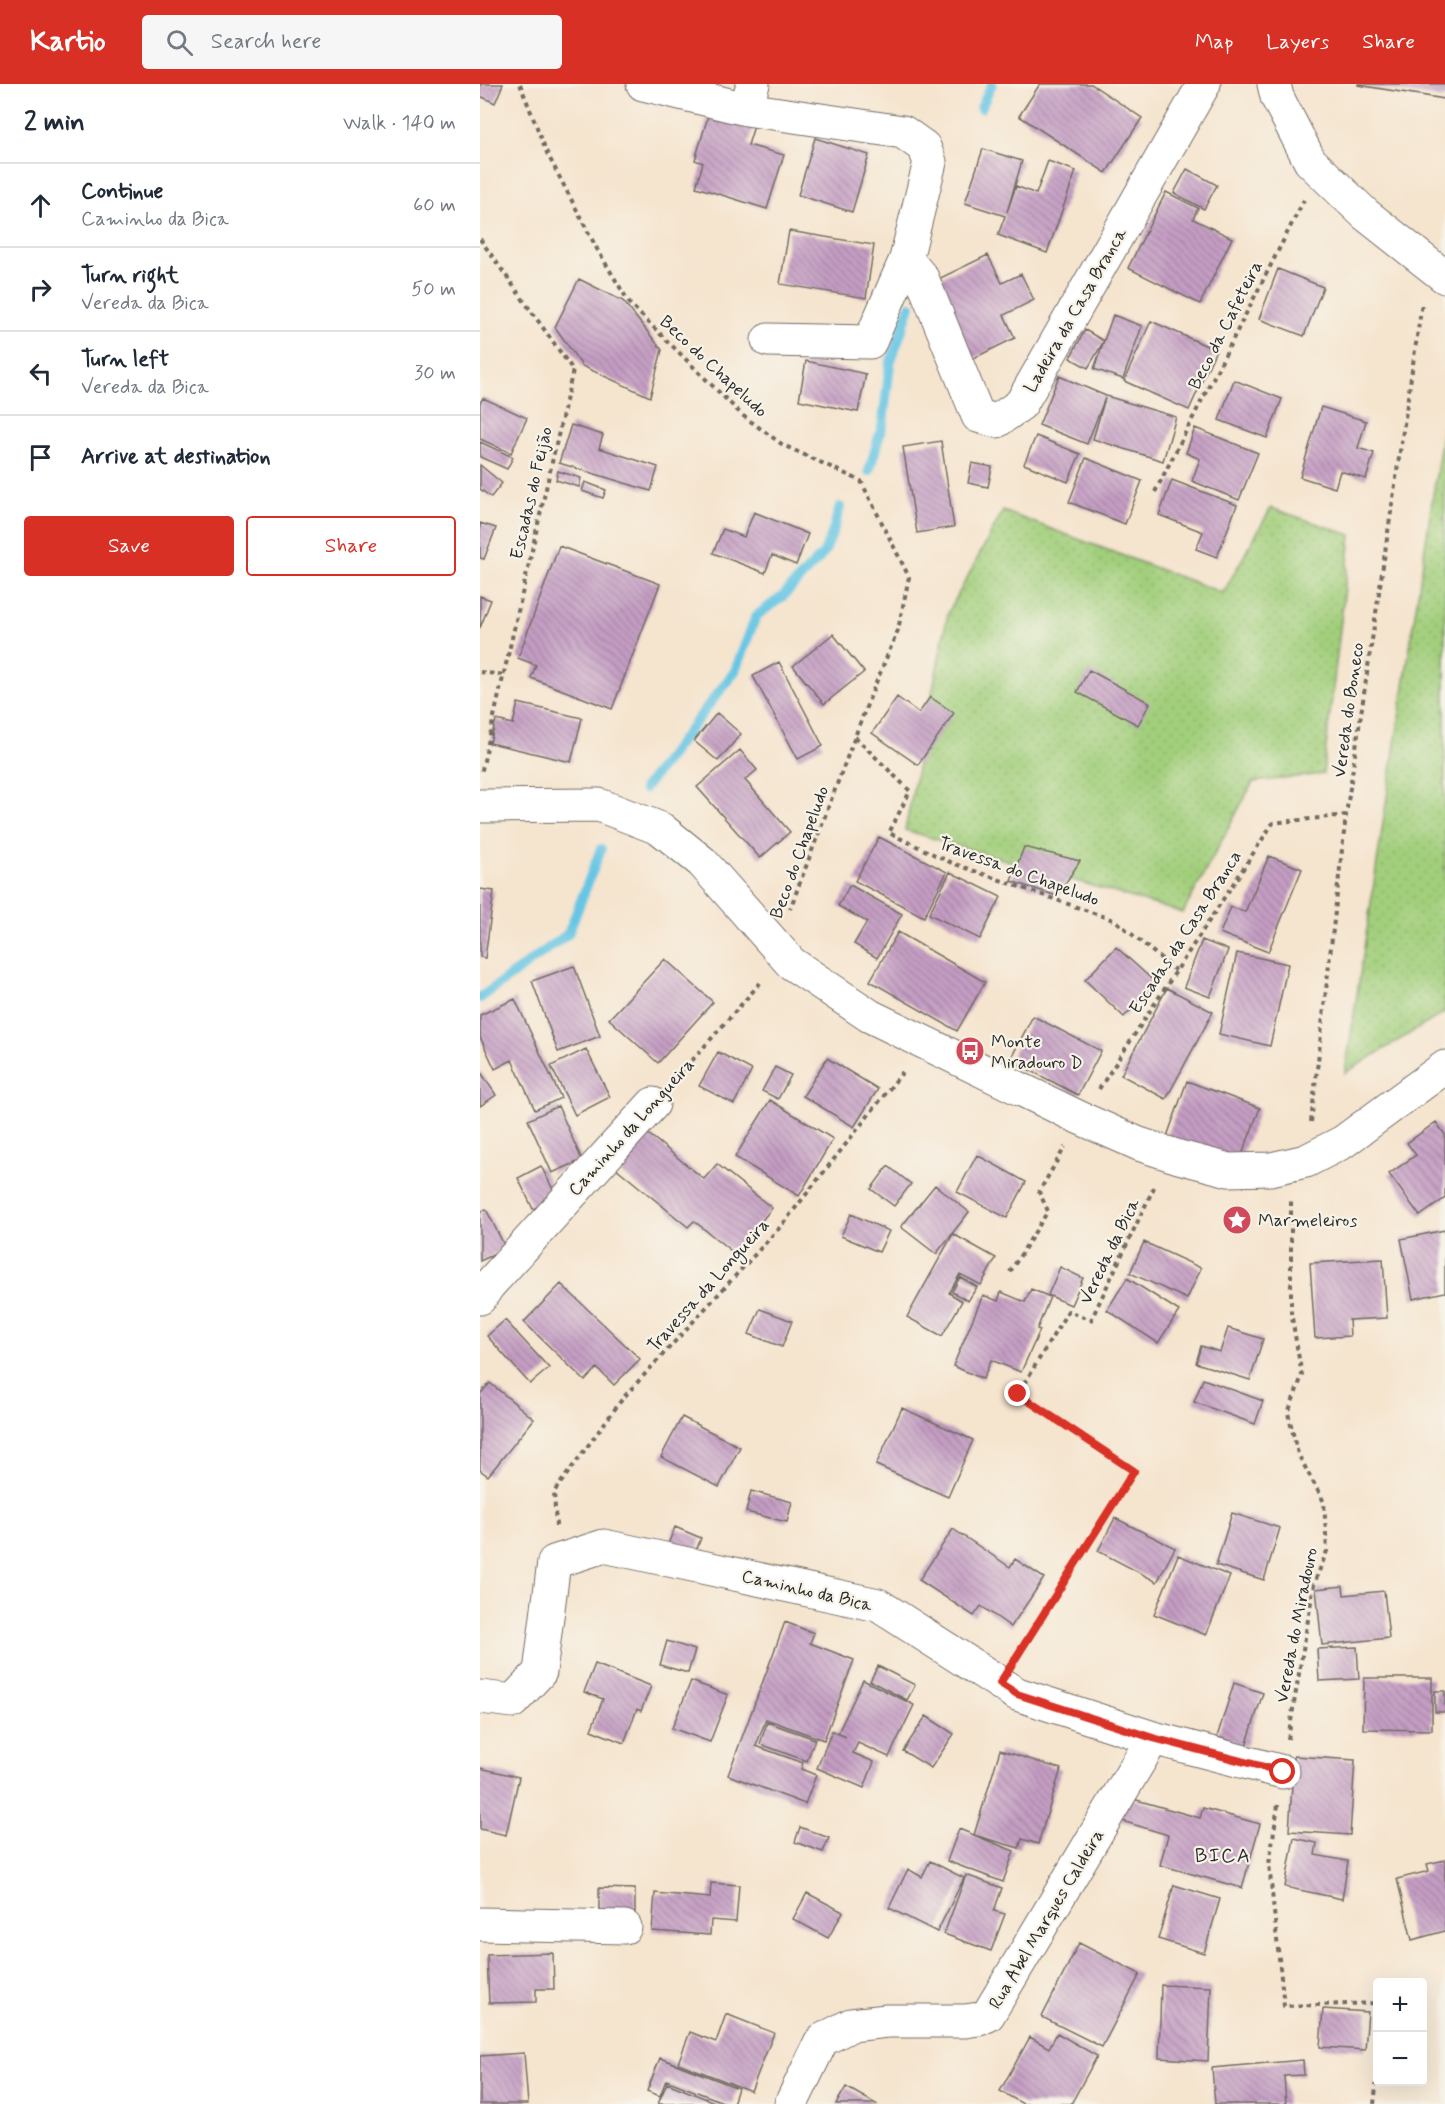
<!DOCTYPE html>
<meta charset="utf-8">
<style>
:root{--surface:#fff;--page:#f6f6f7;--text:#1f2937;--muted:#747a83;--line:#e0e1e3;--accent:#d93025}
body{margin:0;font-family:Mynerve,sans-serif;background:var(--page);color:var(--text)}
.controls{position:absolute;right:18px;bottom:18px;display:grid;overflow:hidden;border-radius:6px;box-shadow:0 6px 24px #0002}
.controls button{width:54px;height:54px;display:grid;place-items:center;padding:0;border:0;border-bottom:2px solid var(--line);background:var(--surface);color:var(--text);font:30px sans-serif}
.stop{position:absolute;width:18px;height:18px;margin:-14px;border:4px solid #d93025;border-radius:50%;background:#fff}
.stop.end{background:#d93025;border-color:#fff;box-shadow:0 2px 6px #0008}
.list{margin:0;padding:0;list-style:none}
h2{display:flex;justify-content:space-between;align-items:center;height:78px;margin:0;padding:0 24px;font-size:26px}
h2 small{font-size:20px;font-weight:400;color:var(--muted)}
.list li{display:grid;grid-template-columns:39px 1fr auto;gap:18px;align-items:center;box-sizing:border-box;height:84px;padding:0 24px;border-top:2px solid var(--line)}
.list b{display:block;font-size:22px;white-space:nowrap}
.list p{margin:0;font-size:20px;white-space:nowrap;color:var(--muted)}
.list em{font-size:20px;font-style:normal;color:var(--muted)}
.actions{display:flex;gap:12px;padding:18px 24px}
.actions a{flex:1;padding:14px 0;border:2px solid var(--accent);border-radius:6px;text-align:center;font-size:21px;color:var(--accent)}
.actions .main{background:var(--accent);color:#fff}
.icon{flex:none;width:33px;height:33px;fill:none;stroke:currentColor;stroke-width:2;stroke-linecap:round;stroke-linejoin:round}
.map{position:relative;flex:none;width:965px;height:2020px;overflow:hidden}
header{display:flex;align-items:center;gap:36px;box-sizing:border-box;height:84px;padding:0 30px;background:var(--accent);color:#fff}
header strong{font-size:28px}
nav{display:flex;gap:33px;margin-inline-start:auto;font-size:21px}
.search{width:420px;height:54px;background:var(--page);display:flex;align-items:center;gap:15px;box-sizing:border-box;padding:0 21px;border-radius:6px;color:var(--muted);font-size:22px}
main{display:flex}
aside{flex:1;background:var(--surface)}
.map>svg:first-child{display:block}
</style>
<header>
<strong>Kartio</strong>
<div class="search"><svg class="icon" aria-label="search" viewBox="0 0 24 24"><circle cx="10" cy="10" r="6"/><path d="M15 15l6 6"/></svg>Search here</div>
<nav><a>Map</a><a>Layers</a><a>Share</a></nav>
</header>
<main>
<aside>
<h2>2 min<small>Walk · 140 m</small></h2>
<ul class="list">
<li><svg class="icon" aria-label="ahead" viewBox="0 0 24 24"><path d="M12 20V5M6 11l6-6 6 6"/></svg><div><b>Continue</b><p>Caminho da Bica</p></div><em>60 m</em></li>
<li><svg class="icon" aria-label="right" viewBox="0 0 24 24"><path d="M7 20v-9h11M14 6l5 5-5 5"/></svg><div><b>Turn right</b><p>Vereda da Bica</p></div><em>50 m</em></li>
<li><svg class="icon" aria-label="left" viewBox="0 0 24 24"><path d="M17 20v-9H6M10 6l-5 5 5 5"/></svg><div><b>Turn left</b><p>Vereda da Bica</p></div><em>30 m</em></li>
<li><svg class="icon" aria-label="arrive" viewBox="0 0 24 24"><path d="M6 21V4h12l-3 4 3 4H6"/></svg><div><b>Arrive at destination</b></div></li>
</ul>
<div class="actions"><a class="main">Save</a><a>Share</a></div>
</aside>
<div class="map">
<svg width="965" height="2020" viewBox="0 0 965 2020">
<defs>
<pattern id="grass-dots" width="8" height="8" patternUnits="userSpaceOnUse" patternTransform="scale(1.5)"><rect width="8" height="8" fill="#a2cf7b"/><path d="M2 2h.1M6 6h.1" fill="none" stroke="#8cb26a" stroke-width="1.8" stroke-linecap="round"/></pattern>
<pattern id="building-back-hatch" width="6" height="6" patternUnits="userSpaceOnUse" patternTransform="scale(1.5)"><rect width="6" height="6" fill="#c59ec4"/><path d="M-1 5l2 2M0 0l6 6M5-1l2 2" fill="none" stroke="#a0819f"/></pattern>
</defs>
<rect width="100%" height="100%" fill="#f7f3e8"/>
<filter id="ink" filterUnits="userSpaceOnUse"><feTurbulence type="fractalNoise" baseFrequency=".0167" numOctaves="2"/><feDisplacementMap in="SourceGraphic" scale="12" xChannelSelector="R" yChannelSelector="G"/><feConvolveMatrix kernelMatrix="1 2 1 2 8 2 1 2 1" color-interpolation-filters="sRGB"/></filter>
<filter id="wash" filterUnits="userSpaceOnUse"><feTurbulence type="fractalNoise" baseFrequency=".008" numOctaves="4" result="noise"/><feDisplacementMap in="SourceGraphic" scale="24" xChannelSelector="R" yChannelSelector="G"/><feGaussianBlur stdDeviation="1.35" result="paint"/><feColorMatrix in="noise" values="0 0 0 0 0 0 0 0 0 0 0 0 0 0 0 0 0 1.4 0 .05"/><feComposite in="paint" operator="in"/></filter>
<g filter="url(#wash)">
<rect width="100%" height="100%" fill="#f5e4ce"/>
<path fill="url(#grass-dots)" stroke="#667d53" stroke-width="1.5" d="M965 332V928L865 989Z
M791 424 871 451 843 690 773 698 703 829 425 746 468 529 523 427 743 509Z"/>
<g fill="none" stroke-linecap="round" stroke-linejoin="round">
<path stroke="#66c6e4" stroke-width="10" d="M501 24 512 0
M389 387 403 339 410 280 430 222
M164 705 255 587 276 532 302 513 344 469 352 450 360 423
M0 914 88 850 121 765"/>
</g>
<g id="blocks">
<path fill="url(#building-back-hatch)" d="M0 0H23L15 19 0 12Z
M560 0H611L662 34 626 89 539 32Z
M878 0H965V15L878 1Z
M229 29 274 42 268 61 304 71 287 125 216 103 223 79 215 76Z
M335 54 389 71 372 128 318 111Z
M503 65 542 77 527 128 536 102 556 110 568 77 596 87 567 169 518 151 525 132 485 119Z
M707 85 737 101 724 125 694 109Z
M686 108 718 124 713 135 752 154 720 220 648 184Z
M309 147 394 161 386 214 300 200Z
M508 171 522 199 541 190 554 216 524 231 535 254 490 276 452 198Z
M798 185 843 203 824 252 779 235Z
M99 195 143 217 182 266 170 313 102 282 75 243Z
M633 231 662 242 643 295 614 285Z
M671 237 736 266 709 326 644 297Z
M605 246 624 257 608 284 590 274Z
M326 277 386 290 378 328 319 316Z
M579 292 626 312 696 333 683 377 613 355 625 314 607 360 559 341Z
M754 296 802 315 787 354 739 336Z
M3 314 47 334 31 369 0 355V319Z
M841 323 886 337 878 364 894 369 886 395 860 387 855 404 820 393Z
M91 341 123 351 119 364 178 383 171 407 79 379Z
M715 344 778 369 759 416 712 397 720 375 706 369Z
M556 352 600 370 588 398 544 380Z
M461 357 474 443 437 449 423 363Z
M0 358 33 373 27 385 0 373Z
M606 374 662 397 645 440 589 418Z
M492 379 512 383 508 403 488 399Z
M0 381 22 399 11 413 0 405Z
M78 387 101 394 99 403 76 396Z
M692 396 757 421 737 473 716 465 723 448 679 431Z
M105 398 126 406 123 414 102 407Z
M274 428 328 450 316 481 292 471 285 489 233 469 243 445 264 453Z
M0 439 16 444 4 475 0 474Z
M79 462 180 500 132 625 51 594 56 581 38 574Z
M0 512 11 516 0 544Z
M353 550 384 588 344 620 313 582Z
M299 578 343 662 318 675 273 592Z
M609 586 670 619 658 641 597 608Z
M417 613 439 629 450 613 474 629 438 681 392 649Z
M38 619 102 634 91 678 10 659 16 636 33 640Z
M237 629 261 650 238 677 214 657Z
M260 666 277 686 265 696 310 748 280 774 217 703Z
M399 753 467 788 444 833 375 797Z
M544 763 600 777 577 812 531 797Z
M789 772 822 785 788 868 740 849 751 823 765 828Z
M470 788 521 813 500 855 449 830Z
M370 801 422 830 397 874 374 860 387 838 358 822Z
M0 805 14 807 5 874 0 873Z
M418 848 505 898 477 947 390 897Z
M722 856 748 866 730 913 704 903Z
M636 863 676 899 644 933 605 896Z
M757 869 808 880 790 962 739 950Z
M185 875 233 918 178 979 129 935Z
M94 882 120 952 78 968 52 897Z
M687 904 733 928 686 1015 641 991Z
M35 915 81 1014 55 1026 32 976 15 985 0 953V931Z
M553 932 621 967 598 1011 530 976Z
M106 965 130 1013 95 1031 71 982Z
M238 968 272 986 254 1020 219 1002Z
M347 974 398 1005 374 1043 323 1012Z
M295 983 311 991 298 1015 282 1007Z
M0 987 16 1011 0 1022Z
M707 997 780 1024 757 1084 685 1058Z
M290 1016 353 1055 319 1112 255 1073Z
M78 1022 102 1076 72 1089 48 1036Z
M956 1038 965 1051V1114L940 1132 909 1090 936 1071 927 1059Z
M166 1048 224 1095 237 1080 292 1124 255 1170 214 1137 208 1143 136 1084Z
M497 1071 546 1098 527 1134 477 1108Z
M61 1082 77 1113 53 1125 38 1094Z
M408 1082 431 1100 414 1122 391 1105Z
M455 1101 489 1128 456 1170 421 1143Z
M6 1125 26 1165 0 1177V1128Z
M371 1130 409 1147 399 1168 361 1152Z
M965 1146V1208L933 1215 921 1155Z
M473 1150 516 1174 501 1201 480 1190 469 1209 482 1217 462 1252 427 1233Z
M664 1158 721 1184 707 1215 650 1189Z
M903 1175 907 1234 869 1236 870 1252 835 1254 830 1179Z
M580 1183 603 1194 591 1221 568 1211Z
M480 1193 497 1203 488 1217 472 1208Z
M647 1194 699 1227 678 1259 627 1226Z
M81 1200 160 1275 134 1301 117 1284 105 1297 44 1238Z
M551 1205 570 1213 557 1245 560 1246 541 1288 511 1276 503 1295 473 1282 503 1211 518 1217 521 1208 545 1218Z
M280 1225 312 1237 302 1263 269 1250Z
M25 1236 69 1284 50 1300 7 1252Z
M748 1244 783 1255 770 1296 716 1279 721 1262 740 1268Z
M723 1295 783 1317 775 1340 714 1318Z
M10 1299 54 1335 8 1392 0 1386V1310Z
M422 1324 493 1356 468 1413 396 1381Z
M202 1333 260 1363 239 1403 181 1373Z
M271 1407 312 1418 307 1438 266 1428Z
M752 1429 800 1444 784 1496 736 1481Z
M635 1434 695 1464 677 1498 618 1467Z
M195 1443 221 1454 214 1472 188 1460Z
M473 1445 530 1483 535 1475 564 1494 531 1543 501 1522 494 1532 439 1496Z
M698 1471 750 1492 726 1551 674 1530Z
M863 1502 864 1511 904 1507 909 1554 842 1561 836 1505Z
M305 1538 334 1549 330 1559 374 1576 344 1656 286 1635 276 1662 323 1679 321 1685 336 1691 325 1720 248 1691Z
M187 1557 215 1566 208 1589 180 1581Z
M877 1563 879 1595 839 1597 837 1565Z
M115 1580 171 1602 161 1627 157 1625 144 1659 111 1646 123 1615 104 1608Z
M398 1582 435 1601 427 1616 390 1597Z
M884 1594H952V1646L883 1645Z
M383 1596 434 1621 409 1673 378 1659 373 1669 394 1678 384 1704 337 1684 352 1647 366 1653 358 1649Z
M211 1597 248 1611 230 1658 192 1644Z
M754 1599 783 1609 766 1662 737 1653Z
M955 1607H965V1628H955Z
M446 1632 474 1650 451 1684 423 1667Z
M287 1638 335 1655 327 1677 280 1660Z
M520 1666 581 1685 558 1760 542 1755 539 1764 494 1751Z
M814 1672 875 1676 870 1751 809 1747Z
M0 1684 39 1693 26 1751 0 1745Z
M646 1713 720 1734 723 1724 780 1740 762 1804 680 1781 688 1751 639 1736Z
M320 1743 349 1754 343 1768 315 1758Z
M479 1745 534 1767 523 1798 467 1777Z
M814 1754 837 1759 835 1771 868 1777 862 1815 805 1803Z
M965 1776V1847L932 1856 917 1795 949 1787 947 1780Z
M450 1777 484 1794 457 1848 409 1824 428 1785 442 1793Z
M486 1791 522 1804 514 1827 525 1830 511 1867 464 1850Z
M231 1799 259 1801 256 1838 231 1836 230 1851 172 1847 175 1809 230 1814Z
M694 1801 740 1815 724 1869 678 1855Z
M119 1804 155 1805V1836H119Z
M327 1809 363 1828 348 1854 313 1835Z
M599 1859 660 1890 622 1963 562 1933Z
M73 1869 74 1905H56V1918L9 1919 7 1871Z
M681 1901 731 1903 728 1977 679 1974Z
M843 1925 888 1928 885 1966 840 1963Z
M246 1930 294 1949 271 2007 198 1979 210 1948 236 1958Z
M577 1949 617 1972 591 2020H543L520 2007 550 1953 569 1964Z
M44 1969 48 2020H0V1972Z
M180 1974 258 2004 253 2020H248L186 1996 180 2012 167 2007Z
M823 1976 824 1991 804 1992 806 2020H735L732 1984Z
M187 1999 239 2020H178Z
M366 2003 396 2020H356Z"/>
</g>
</g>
<g filter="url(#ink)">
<use href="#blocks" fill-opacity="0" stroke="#726c64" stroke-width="1.5"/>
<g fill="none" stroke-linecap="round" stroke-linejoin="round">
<g stroke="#726c64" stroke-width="35">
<path id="street" d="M163 0 266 25
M273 0 266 25 423 48 444 63 450 78 426 175 390 258 288 256
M426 175 442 194 498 332 517 337 541 320 724 0
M0 1214 8 1202 173 1020
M0 1613 33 1617 60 1588 74 1478 124 1462 398 1521 537 1610 673 1654 803 1688
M0 1840 145 1843
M311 2020 342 1956 371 1941 407 1937H485L499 1935 508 1931 673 1654"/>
</g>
<g stroke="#726c64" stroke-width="35">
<path id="secondary" d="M794 0 797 13 830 77 885 130 965 193
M0 722 119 721 181 745 222 778 311 879 390 932 600 1034 659 1060 699 1073 749 1086 791 1085 826 1077 863 1058 965 983"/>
</g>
<path stroke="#726c64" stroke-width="4" stroke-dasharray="4.5 4.5" stroke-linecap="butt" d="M40 0 67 69 117 165 150 220 262 331 303 361 381 397 429 493 418 546 388 618 310 825
M0 155 93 286 1 690
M675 408 824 116
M0 588 24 591
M375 653 430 707 409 749 472 779 636 837 696 887
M194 997 282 897
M619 1005 793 739 866 731
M831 1038 866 731 942 219
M530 1188 568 1127 559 1108 585 1063
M76 1442 74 1408 143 1314 302 1141 425 985
M538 1571 654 1387 538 1310 588 1227 611 1236 676 1099
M808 1655 834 1500 847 1467 844 1418 818 1370 808 1329 822 1292 811 1228V1114
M798 1721 789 1780 804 1922 898 1919
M894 2020 898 1987"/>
<use href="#street" stroke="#fff" stroke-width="33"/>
<use href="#secondary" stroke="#fff" stroke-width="33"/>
</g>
</g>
<g fill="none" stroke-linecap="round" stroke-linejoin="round" filter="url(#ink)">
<path stroke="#d93025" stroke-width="8" d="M538 1310 654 1387 520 1599 537 1610 673 1654 803 1688"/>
</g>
<defs>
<g id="bus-disc" transform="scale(1.5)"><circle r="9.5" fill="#d1495b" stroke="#f7f3e8"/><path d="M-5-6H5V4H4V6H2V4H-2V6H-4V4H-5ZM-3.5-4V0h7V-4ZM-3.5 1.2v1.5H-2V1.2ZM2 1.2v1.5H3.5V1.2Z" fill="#fff"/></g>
<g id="sight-disc" transform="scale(1.5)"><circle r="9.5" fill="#d1495b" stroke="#f7f3e8"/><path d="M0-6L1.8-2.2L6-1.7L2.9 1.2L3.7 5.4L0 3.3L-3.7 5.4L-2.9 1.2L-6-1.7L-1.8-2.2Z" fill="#fff"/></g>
</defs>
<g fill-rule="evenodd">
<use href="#bus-disc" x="490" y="967"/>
<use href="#sight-disc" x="757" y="1136"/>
</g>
<g text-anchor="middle" stroke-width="4.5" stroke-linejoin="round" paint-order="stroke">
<g font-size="18" fill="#2b2b2b" stroke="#f7f3e8">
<text transform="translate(595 226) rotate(-60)" y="6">Ladeira da Casa Branca</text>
<text transform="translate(745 241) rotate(-63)" y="6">Beco da Cafeteira</text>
<text transform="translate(234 282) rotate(43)" y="6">Beco do Chapeludo</text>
<text transform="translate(51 409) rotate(-77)" y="6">Escadas do Feijão</text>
<text transform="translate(868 626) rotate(-82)" y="6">Vereda do Boneco</text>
<text transform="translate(319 768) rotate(-70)" y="6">Beco do Chapeludo</text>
<text transform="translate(539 787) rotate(20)" y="6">Travessa do Chapeludo</text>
<text transform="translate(705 848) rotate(-57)" y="6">Escadas da Casa Branca</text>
<text transform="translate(151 1043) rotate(-48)" y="6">Caminho da Longueira</text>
<text transform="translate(629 1167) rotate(-64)" y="6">Vereda da Bica</text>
<text transform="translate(228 1201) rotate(-48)" y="6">Travessa da Longueira</text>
<text transform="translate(327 1506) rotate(13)" y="6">Caminho da Bica</text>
<text transform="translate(816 1541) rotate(-79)" y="6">Vereda do Miradouro</text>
<text transform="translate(566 1835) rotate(-59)" y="6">Rua Abel Marques Caldeira</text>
</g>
<g font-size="18" fill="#2b2b2b" stroke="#f7f3e8" text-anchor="start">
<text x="511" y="963">Monte<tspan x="511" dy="21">Miradouro D</tspan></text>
<text x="778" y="1142">Marmeleiros</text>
</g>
<g font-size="20" letter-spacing="1.5" fill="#2b2b2b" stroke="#f7f3e8">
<text x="743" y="1778">BICA</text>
</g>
</g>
</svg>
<div class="controls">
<button>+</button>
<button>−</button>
</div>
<div class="stop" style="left:803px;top:1688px"></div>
<div class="stop end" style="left:538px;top:1310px"></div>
</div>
</main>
